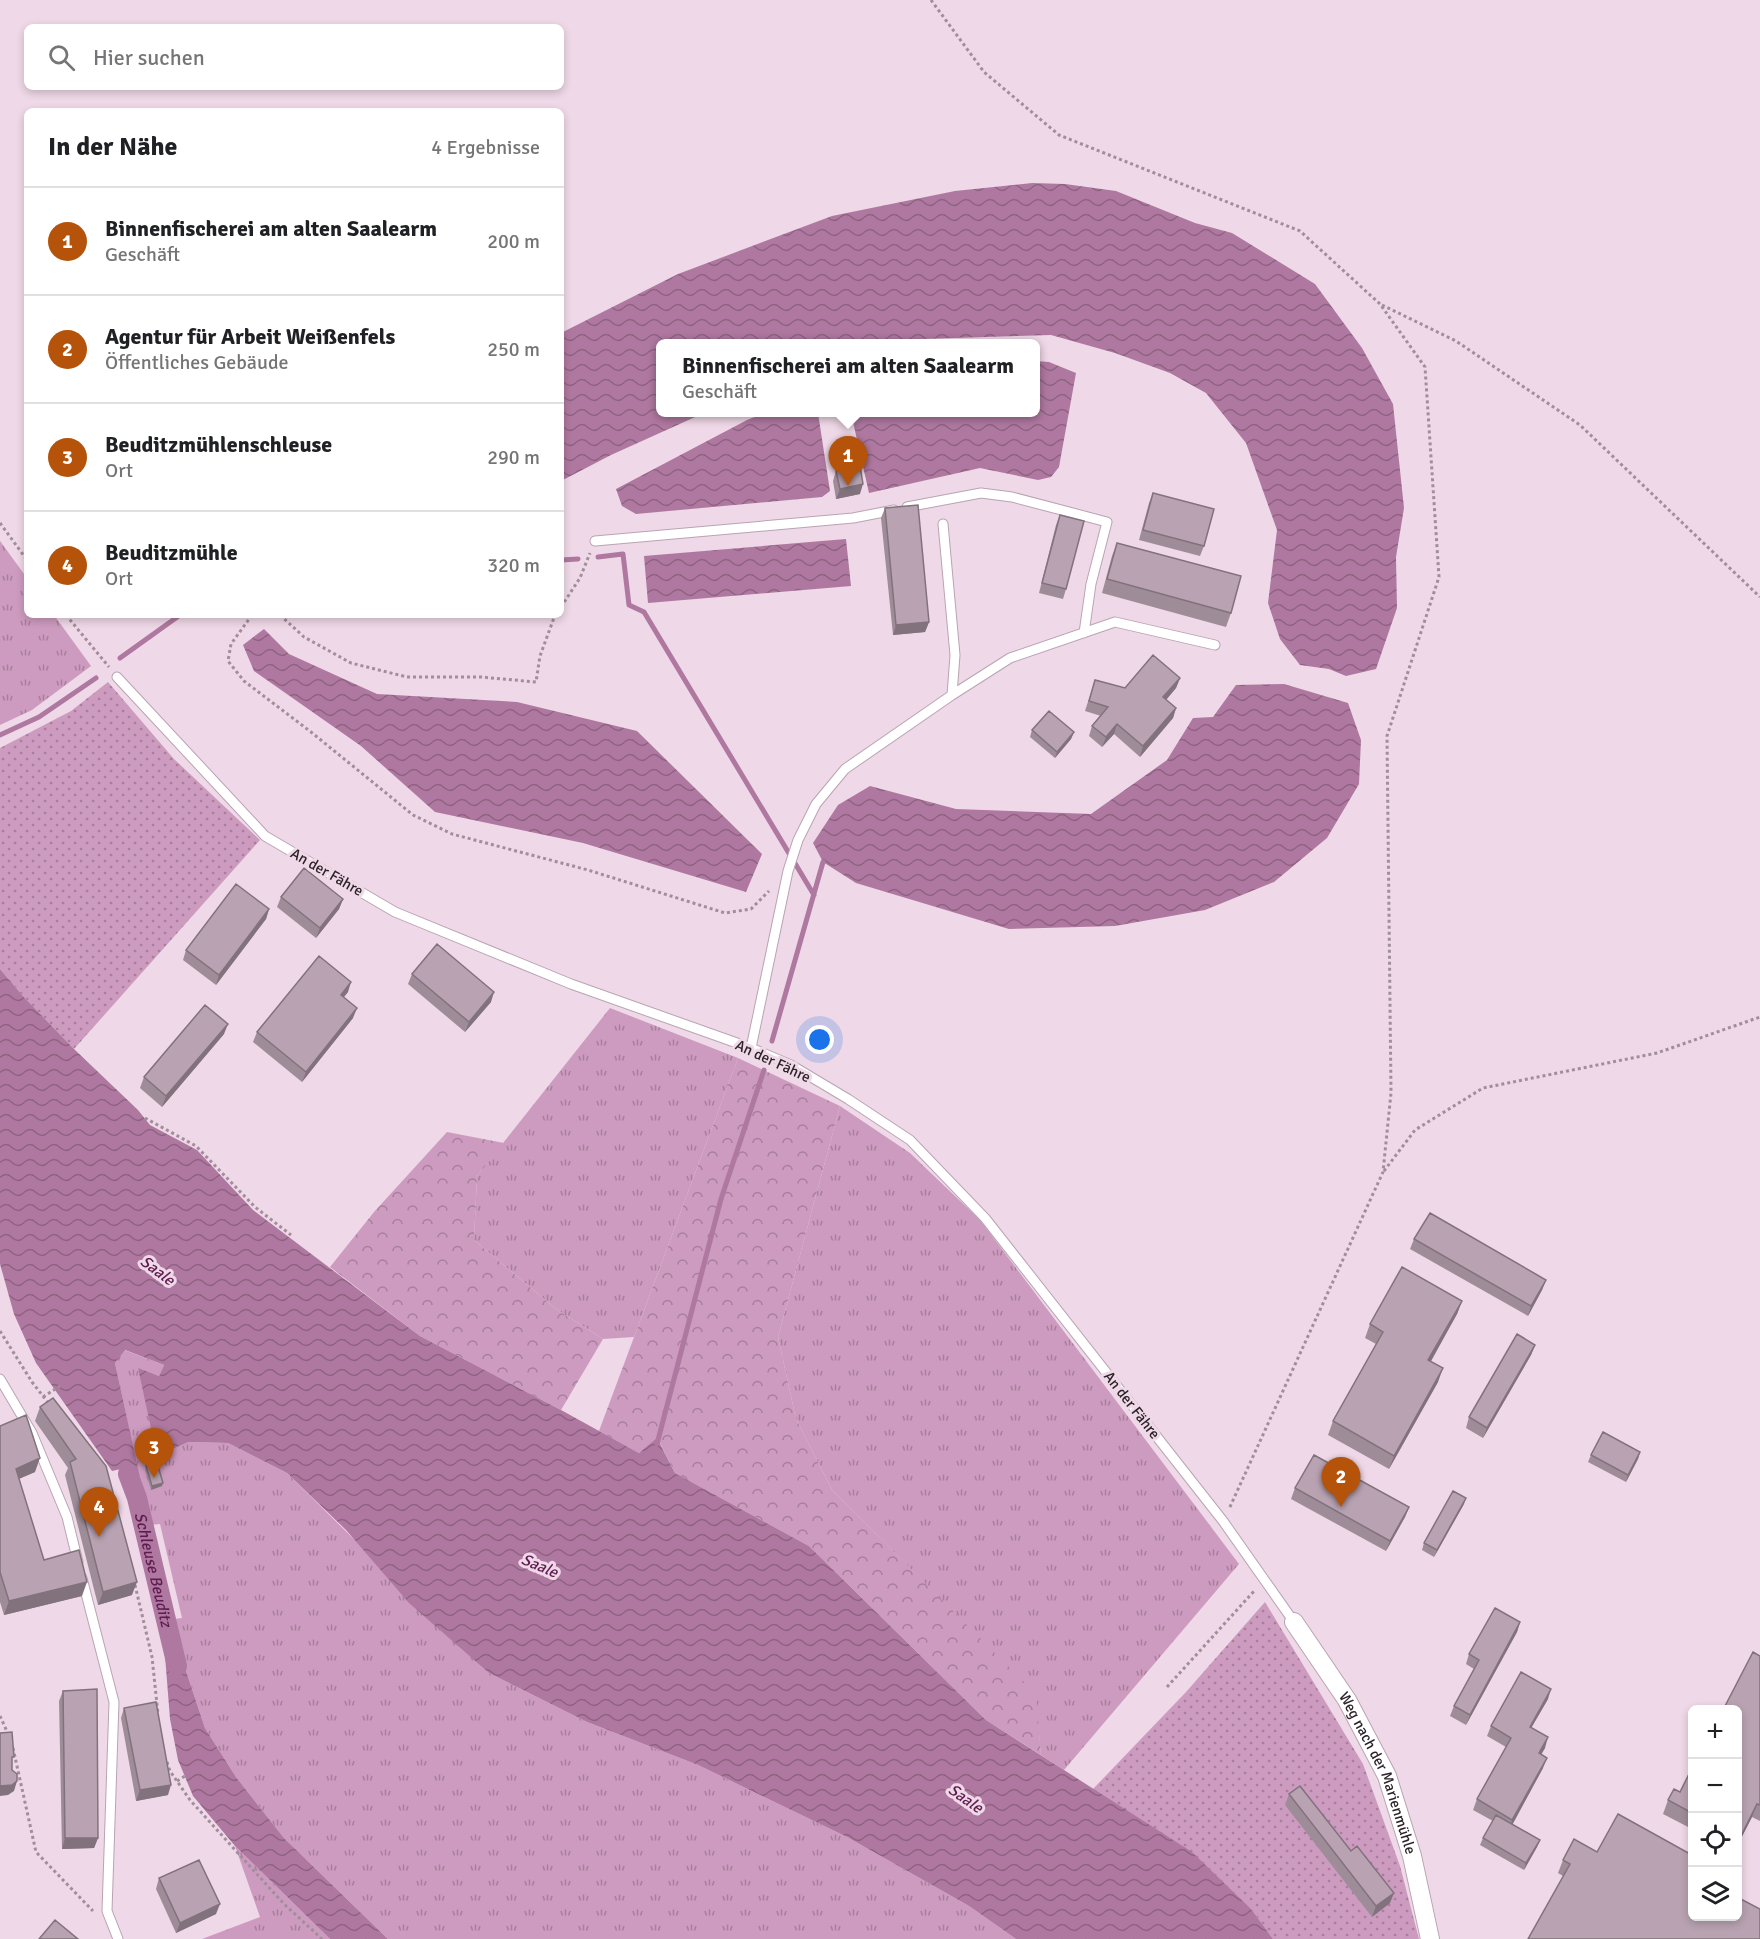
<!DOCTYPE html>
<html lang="de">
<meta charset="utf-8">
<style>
:root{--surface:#fff;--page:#f6f6f6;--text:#202124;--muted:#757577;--line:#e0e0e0;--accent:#b45309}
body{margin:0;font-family:Signika,sans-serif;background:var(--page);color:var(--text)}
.controls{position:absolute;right:18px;bottom:18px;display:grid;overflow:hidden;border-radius:9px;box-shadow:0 3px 9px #0003}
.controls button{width:54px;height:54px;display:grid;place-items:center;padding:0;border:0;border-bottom:2px solid var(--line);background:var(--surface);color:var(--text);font:30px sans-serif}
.you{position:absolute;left:820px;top:1040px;width:21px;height:21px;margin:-15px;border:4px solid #fff;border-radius:50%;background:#1a73e8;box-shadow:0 0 0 9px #1a73e833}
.badge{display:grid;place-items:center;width:39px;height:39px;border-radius:50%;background:var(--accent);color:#fff;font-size:20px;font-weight:700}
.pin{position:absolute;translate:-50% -50px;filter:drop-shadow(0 2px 3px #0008)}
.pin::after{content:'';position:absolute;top:32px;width:21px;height:18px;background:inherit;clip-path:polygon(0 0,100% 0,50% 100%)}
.popup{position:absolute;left:656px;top:339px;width:384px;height:78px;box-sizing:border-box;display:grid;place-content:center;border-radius:9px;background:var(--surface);filter:drop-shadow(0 2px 4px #0005);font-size:20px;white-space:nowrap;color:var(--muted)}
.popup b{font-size:22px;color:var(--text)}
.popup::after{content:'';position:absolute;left:50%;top:100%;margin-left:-12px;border:12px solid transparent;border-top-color:var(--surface)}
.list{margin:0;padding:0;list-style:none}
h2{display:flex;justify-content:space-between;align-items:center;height:78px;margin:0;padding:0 24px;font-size:26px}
h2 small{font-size:20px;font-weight:400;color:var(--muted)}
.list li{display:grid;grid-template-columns:39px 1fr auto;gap:18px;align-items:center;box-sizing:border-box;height:108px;padding:0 24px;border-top:2px solid var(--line)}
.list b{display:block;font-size:22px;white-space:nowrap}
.list p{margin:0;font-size:20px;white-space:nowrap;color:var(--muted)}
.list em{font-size:20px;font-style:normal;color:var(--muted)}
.icon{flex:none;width:33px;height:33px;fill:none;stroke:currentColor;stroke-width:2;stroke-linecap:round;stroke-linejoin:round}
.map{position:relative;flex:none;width:1760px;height:1939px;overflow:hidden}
.search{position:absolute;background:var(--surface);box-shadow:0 3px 9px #0003;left:24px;top:24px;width:540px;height:66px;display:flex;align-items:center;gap:15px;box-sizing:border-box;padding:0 21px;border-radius:9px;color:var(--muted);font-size:22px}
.panel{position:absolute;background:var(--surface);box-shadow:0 3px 9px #0003;left:24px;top:108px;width:540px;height:510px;border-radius:9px}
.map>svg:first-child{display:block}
</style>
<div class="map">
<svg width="1760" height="1939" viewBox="0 0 1760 1939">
<defs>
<pattern id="grass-tufts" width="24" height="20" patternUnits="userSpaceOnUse" patternTransform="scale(1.5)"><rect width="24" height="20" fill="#cd9bbf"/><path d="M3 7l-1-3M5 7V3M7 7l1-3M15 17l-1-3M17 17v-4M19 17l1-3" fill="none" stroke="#a77e9b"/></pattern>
<pattern id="forest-crowns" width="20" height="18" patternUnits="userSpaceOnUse" patternTransform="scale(1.5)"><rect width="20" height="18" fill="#cd9bbf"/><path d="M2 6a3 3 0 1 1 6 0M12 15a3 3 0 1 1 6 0" fill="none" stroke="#a77e9b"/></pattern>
<pattern id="garden-dots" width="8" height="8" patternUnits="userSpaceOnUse" patternTransform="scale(1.5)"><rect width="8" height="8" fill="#cd9bbf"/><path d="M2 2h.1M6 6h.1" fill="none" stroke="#a77e9b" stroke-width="1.8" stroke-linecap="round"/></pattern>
<pattern id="water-waves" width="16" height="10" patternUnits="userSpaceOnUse" patternTransform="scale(1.5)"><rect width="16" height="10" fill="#af78a0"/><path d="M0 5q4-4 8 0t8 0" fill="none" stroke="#8f6282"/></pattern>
</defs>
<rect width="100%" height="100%" fill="#efd8e7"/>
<path fill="url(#grass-tufts)" d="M0 541 27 578V615H54L91 666 32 710 0 725Z
M610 1008 738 1058 634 1337 603 1339 556 1309 474 1240 477 1176Z
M840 1106 910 1153 980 1220 1239 1564 1064 1770 1041 1755 1035 1694 832 1490 796 1419 778 1337Z
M124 1350 164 1365 159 1376 138 1369 188 1442 228 1443 287 1473 489 1673 587 1722 698 1765 847 1837 969 1906 1016 1939H388L284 1838 236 1777 205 1728 186 1671 174 1619 182 1618 160 1524 150 1525 147 1513 115 1363Z
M235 1846 330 1939H202L260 1917Z"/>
<path fill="url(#forest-crowns)" d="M738 1058 840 1106 778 1337 796 1419 832 1490 1036 1694 1041 1755 986 1720 809 1546 675 1473 658 1439 639 1453 599 1431Z
M447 1132 504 1143 477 1176 474 1240 556 1309 603 1339 561 1410 420 1336 330 1267 374 1212Z"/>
<path fill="url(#garden-dots)" d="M108 682 174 759 260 840 74 1049 23 996 0 969V748L71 711Z
M1265 1602 1363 1764 1400 1866 1419 1939H1273L1252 1910 1093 1789 1186 1692Z"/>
<path fill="url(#water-waves)" d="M1032 183 1065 184 1116 191 1195 223 1232 233 1315 284 1362 348 1393 404 1404 508 1396 557 1397 608 1376 669 1346 676 1329 669 1300 665 1280 639 1268 603 1277 530 1246 443 1206 393 1170 373 1115 353 1051 335 890 340 878 344H660V412L704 413 611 455 561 481V333L678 274 832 216 955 191Z
M1036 361 1049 362 1076 373 1059 467 1051 477 1038 480 980 468 869 493 851 413 1036 412Z
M767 412 818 413 830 491 822 497 636 514 622 506 616 489 747 420Z
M846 539 851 586 648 603 644 556Z
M264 629 289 654 377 694 517 702 637 731 762 854 746 892 583 843 435 812 361 746 254 671 243 645Z
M1284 684 1348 703 1361 740 1359 784 1327 838 1274 882 1205 910 1115 926 1009 929 856 883 823 862 813 843 838 805 870 786 956 809 1091 814 1167 760 1193 718 1213 717 1236 685Z
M0 969 23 996 74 1049 138 1110 150 1125 197 1150 253 1210 420 1336 561 1410 639 1453 657 1438 675 1473 809 1546 986 1720 1192 1852 1252 1910 1273 1939H1016L969 1906 847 1837 698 1765 587 1722 489 1673 409 1603 346 1530 287 1473 228 1443 188 1442 157 1456 138 1368 159 1376 164 1365 125 1350 115 1363 144 1496 129 1501 121 1469 112 1471 36 1363 14 1314 0 1264Z
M179 1639 186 1671 205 1728 236 1777 284 1838 388 1939H330L235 1846 193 1796 178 1760 170 1719 164 1643Z"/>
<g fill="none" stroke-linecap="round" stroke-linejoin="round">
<path stroke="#af78a0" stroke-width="5" d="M598 557 623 554 629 605 644 612 814 895
M561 560 578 559
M120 658 180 615
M0 735 39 717 96 678
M772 1041 823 862
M657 1444 721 1199 764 1070"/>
<path stroke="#af78a0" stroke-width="20" id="s1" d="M128 1474 137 1498 177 1666"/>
<g stroke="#b9a4b2" stroke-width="11">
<path id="service" d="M907 507 981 493 1012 497 1107 522 1091 584 1084 633
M595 541 853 518 894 510
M117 677 265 836 395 912 571 984 751 1048 791 1065 848 1099 910 1140 985 1218 1223 1521 1294 1622
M952 695 1010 658 1115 622 1215 645
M751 1048 788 871 798 840 816 804 845 769 952 695 955 655 943 524
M0 1379 32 1433 67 1517 78 1562
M82 1578 114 1702 107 1911 118 1939"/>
</g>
<g stroke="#b9a4b2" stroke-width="20">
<g id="minor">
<path id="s2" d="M1294 1622 1347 1700 1387 1776 1412 1856 1430 1939"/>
</g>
</g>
<path stroke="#a08f9a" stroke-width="3" stroke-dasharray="3 3" stroke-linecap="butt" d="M931 0 984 72 1059 135 1300 231 1380 304 1425 367 1439 577 1387 736 1391 1093 1383 1172 1229 1509
M1382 305 1456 341 1580 425 1760 597
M0 523 27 560
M561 607 580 578 590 553
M66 615 109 667
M252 615 231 644 228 661 244 681 311 732 413 815 452 834 588 870 725 913 751 909 769 891
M280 615 304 637 351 663 407 677H481L536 682 540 656 555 615
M145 1118 196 1146 255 1207 291 1235
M1384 1171 1415 1130 1483 1088 1657 1053 1760 1017
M0 1331 32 1382 49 1404
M43 1397 60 1386
M135 1585 152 1657 158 1714
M1167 1687 1255 1590
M0 1716 9 1736
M13 1748 36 1852 93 1911
M167 1762 170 1771 190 1800 284 1904 322 1939
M177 1781 185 1776"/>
<use href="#service" stroke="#fff" stroke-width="9"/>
<use href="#minor" stroke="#fff" stroke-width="18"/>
</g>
<path fill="#9f8c99" d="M836 471 860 494 836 499 833 481Z
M1153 493 1204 546 1200 556 1139 540 1149 503Z
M885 508 929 622 925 632 893 635 881 518Z
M1060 515 1066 589 1063 599 1039 593 1056 525Z
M1117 543 1231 613 1226 627 1102 593 1112 556Z
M1180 678 1176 688 1166 700 1176 708 1173 718 1140 757 1114 734 1102 747 1089 736 1092 726 1101 716 1085 711 1095 680 1125 688Z
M1032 730 1074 732 1071 739 1055 758 1030 737Z
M281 897 343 899 339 909 316 938 277 907Z
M269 909 266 919 216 985 183 960 186 950Z
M412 974 491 1002 465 1032 408 984Z
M348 992 344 997 353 1018 302 1082 253 1042 257 1032Z
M224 1034 162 1107 140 1088 144 1077Z
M1414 1239 1546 1280 1542 1290 1528 1316 1410 1249Z
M1462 1301 1457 1314 1430 1361 1438 1382 1389 1469 1328 1435 1333 1421 1376 1344 1365 1338 1370 1324Z
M1535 1345 1531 1355 1483 1438 1466 1428 1469 1417Z
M53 1398 132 1595 98 1605 65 1475 68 1468 35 1421 40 1407Z
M0 1426 35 1472 19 1479 44 1560 82 1596 4 1615 0 1602Z
M1640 1452 1638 1459 1626 1482 1588 1462 1591 1455Z
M146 1466 162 1486 151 1490 145 1470Z
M1295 1488 1409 1507 1405 1517 1386 1551 1291 1499Z
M1464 1504 1434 1557 1422 1550 1424 1543Z
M1520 1622 1517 1632 1466 1725 1450 1716 1454 1706 1474 1669 1466 1664 1469 1654Z
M1760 1656V1821L1752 1817 1737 1846V1710Z
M63 1691 98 1838 94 1848 62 1849 59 1701Z
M1548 1699 1531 1728 1545 1748 1541 1754 1543 1768 1512 1824 1540 1840 1537 1847 1524 1870 1480 1845 1483 1838 1493 1821 1473 1810 1477 1799 1506 1747 1487 1736 1491 1726Z
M124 1708 168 1795 136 1801 121 1718Z
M1692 1768V1829L1663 1814 1668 1800 1680 1792Z
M1289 1794 1390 1903 1372 1917 1285 1805Z
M1563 1860 1692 1917 1563 1876 1558 1873Z
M159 1878 216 1914 176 1933 156 1889Z"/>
<path fill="#82727d" d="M863 484 860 494 836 499 840 489Z
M929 622 925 632 893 635 896 625Z
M1180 678 1176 688 1160 707 1163 697Z
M1176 708 1173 718 1140 757 1143 746Z
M1117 724 1114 734 1102 747 1106 737Z
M1074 732 1071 739 1055 758 1057 752Z
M343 899 339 909 316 938 320 928Z
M269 909 266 919 216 985 219 975Z
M351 982 348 992 337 1005 341 995Z
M494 992 491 1002 465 1032 469 1022Z
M357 1008 353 1018 302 1082 306 1072Z
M228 1024 224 1034 162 1107 166 1096Z
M1546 1280 1542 1290 1528 1316 1531 1306Z
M1462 1301 1457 1314 1424 1374 1428 1360Z
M1535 1345 1531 1355 1483 1438 1487 1428Z
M1443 1368 1438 1382 1389 1469 1394 1456Z
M1640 1452 1638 1459 1626 1482 1628 1475Z
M40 1458 35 1472 11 1482 16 1469Z
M163 1483 162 1486 151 1490 152 1486Z
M1466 1498 1464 1504 1434 1557 1437 1550Z
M1409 1507 1405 1517 1386 1551 1390 1541Z
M87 1582 82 1596 4 1615 9 1601Z
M137 1582 132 1595 98 1605 103 1592Z
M1520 1622 1517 1632 1466 1725 1470 1715Z
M1551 1689 1548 1699 1526 1737 1530 1727Z
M1548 1737 1545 1748 1536 1764 1539 1753Z
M1547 1758 1543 1768 1509 1831 1512 1820Z
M17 1781 14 1791 8 1795 0 1796V1786Z
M171 1785 168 1795 136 1801 140 1790Z
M1757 1804 1752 1817 1737 1846 1740 1838Z
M65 1838H98L94 1848 62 1849Z
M1540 1840 1537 1847 1524 1870 1526 1863Z
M1394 1893 1390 1903 1372 1917 1376 1906Z
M220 1904 216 1914 176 1933 180 1923Z"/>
<path fill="#b9a3b2" stroke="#82727d" stroke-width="1.5" d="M860 466 863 484 840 489 836 471Z
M1153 493 1214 509 1204 546 1143 530Z
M918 505 929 622 896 625 885 508Z
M1060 515 1084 521 1066 589 1042 583Z
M1117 543 1241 576 1231 613 1107 579Z
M1153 655 1180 678 1163 697 1176 708 1143 746 1117 724 1106 737 1092 726 1108 707 1089 701 1095 680 1125 688Z
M1049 711 1074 732 1057 752 1032 730Z
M304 868 343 899 320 928 281 897Z
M236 884 269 909 219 975 186 950Z
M437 944 494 992 469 1022 412 974Z
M319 956 351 982 341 995 357 1008 306 1072 257 1032Z
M205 1005 228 1024 166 1096 144 1077Z
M1430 1213 1546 1280 1531 1306 1414 1239Z
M1402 1267 1462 1301 1428 1360 1443 1368 1394 1456 1333 1421 1383 1332 1370 1324Z
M1517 1334 1535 1345 1487 1428 1469 1417Z
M53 1398 106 1466 137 1582 103 1592 70 1462 76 1459 40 1407Z
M26 1415 40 1458 16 1469 44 1560 79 1550 87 1582 9 1601 0 1572V1426Z
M1603 1432 1640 1452 1628 1475 1591 1455Z
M1314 1455 1409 1507 1390 1541 1295 1488Z
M157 1463 163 1483 152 1486 146 1466Z
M1453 1491 1466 1498 1437 1550 1424 1543Z
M1495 1608 1520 1622 1470 1715 1454 1706 1479 1660 1469 1654Z
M1753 1652 1760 1656V1805L1757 1804 1740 1838 1737 1837V1710H1723Z
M1521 1672 1551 1689 1530 1727 1548 1737 1539 1753 1547 1758 1512 1820 1477 1799 1511 1738 1491 1726Z
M97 1689 98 1838H65L63 1691Z
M156 1702 171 1785 140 1790 124 1708Z
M12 1732 14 1757H12V1770L17 1774V1781L12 1785 0 1786V1733Z
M1692 1768V1813L1668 1800 1674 1789 1680 1792Z
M1300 1786 1351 1851 1357 1846 1394 1893 1376 1906 1289 1794Z
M1618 1814 1692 1855V1917H1737V1897L1760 1909V1939H1528L1570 1864 1563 1860 1574 1839 1597 1852Z
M1496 1815 1540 1840 1526 1863 1483 1838Z
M199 1860 220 1904 180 1923 159 1878Z
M55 1920 78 1939H39Z"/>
<g text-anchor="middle" stroke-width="6" stroke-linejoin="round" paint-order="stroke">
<g font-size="15" fill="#2b2328" stroke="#efd8e7">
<text transform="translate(327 872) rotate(30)" y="5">An der Fähre</text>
<text transform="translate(773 1061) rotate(25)" y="5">An der Fähre</text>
<text transform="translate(1132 1405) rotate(52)" y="5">An der Fähre</text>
<text dy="5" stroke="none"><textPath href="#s2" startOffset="174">Weg nach der Marienmühle</textPath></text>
</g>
<g font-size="16" font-style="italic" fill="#5f1c51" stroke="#efd8e7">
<text transform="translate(158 1270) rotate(37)" y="6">Saale</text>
<text transform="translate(540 1565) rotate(23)" y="6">Saale</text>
<text dy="6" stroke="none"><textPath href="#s1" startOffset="99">Schleuse Beuditz</textPath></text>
<text transform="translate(966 1798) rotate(35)" y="6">Saale</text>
</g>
</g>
</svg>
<div class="controls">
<button>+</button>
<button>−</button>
<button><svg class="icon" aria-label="locate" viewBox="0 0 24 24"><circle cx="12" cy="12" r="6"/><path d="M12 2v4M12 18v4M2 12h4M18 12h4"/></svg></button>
<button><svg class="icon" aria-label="layers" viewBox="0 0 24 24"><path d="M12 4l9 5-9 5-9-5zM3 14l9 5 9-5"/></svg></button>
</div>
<div class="you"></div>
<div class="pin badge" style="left:848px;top:486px">1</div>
<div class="popup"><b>Binnenfischerei am alten Saalearm</b>Geschäft</div>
<div class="pin badge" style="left:1341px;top:1507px">2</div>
<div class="pin badge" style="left:154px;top:1478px">3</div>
<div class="pin badge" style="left:99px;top:1537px">4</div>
<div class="search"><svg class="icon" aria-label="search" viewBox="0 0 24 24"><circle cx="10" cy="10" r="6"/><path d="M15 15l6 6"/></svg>Hier suchen</div>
<section class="panel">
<h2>In der Nähe<small>4 Ergebnisse</small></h2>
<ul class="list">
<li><span class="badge">1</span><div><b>Binnenfischerei am alten Saalearm</b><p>Geschäft</p></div><em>200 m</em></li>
<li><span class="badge">2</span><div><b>Agentur für Arbeit Weißenfels</b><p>Öffentliches Gebäude</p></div><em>250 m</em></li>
<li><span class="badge">3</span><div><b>Beuditzmühlenschleuse</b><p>Ort</p></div><em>290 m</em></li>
<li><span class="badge">4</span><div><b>Beuditzmühle</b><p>Ort</p></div><em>320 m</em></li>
</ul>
</section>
</div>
